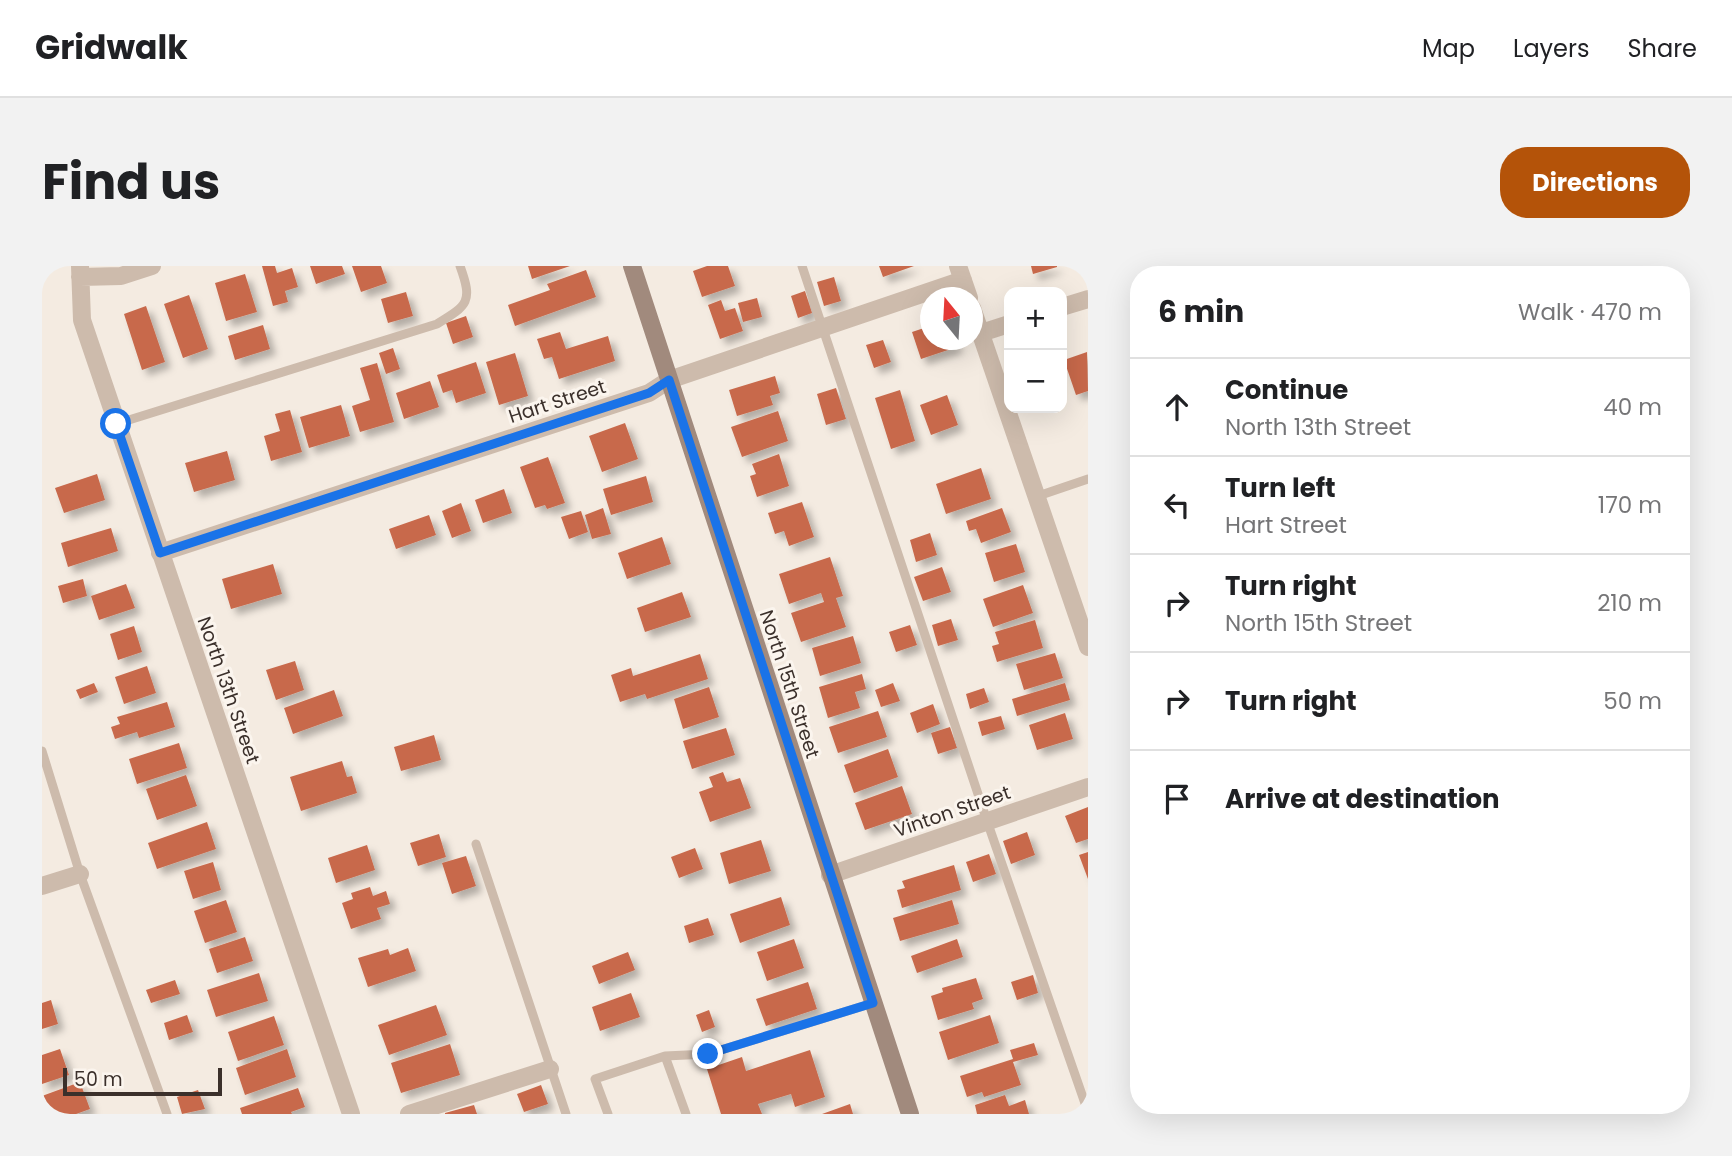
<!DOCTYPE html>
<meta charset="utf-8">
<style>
:root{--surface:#fff;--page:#f2f2f2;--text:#202124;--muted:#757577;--line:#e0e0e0;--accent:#b45309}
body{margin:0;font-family:Poppins,sans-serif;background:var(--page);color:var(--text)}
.controls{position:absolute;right:21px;top:21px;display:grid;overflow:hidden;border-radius:14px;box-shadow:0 7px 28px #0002}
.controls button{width:63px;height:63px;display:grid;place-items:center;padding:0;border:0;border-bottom:2px solid var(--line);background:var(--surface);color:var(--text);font:35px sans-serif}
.compass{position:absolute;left:878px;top:21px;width:63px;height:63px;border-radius:50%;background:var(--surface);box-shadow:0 7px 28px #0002;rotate:342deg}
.scale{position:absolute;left:21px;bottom:18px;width:159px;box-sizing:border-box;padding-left:7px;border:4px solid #3b302b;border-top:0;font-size:19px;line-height:24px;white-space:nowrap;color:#3b302b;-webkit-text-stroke:5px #fbf5ee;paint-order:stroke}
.stop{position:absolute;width:21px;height:21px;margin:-16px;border:5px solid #1a73e8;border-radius:50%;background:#fff}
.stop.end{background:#1a73e8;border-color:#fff;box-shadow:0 2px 7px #0008}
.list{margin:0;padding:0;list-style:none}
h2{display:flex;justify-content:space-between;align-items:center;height:91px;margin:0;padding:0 28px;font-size:30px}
h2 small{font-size:23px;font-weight:400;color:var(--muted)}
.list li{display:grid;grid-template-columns:46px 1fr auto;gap:21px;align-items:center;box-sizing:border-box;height:98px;padding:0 28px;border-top:2px solid var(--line)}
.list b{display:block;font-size:26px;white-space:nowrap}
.list p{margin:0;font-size:23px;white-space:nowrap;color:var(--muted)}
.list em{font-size:23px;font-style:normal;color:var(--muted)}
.icon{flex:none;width:38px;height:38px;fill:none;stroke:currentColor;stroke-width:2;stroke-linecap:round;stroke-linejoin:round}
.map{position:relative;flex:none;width:1046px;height:848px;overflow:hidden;border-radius:28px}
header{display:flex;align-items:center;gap:42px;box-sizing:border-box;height:98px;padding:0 35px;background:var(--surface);border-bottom:2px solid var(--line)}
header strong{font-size:33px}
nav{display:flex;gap:38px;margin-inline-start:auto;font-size:24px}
.intro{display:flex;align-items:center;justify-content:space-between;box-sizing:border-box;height:168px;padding:0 42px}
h1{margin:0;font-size:49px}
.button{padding:18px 32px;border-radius:28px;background:var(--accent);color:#fff;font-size:24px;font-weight:700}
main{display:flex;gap:42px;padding:0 42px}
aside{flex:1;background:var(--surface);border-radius:28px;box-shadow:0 7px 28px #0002}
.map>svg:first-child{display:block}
</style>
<header>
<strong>Gridwalk</strong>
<nav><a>Map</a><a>Layers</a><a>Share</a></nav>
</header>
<div class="intro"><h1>Find us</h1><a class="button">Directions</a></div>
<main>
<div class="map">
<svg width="1046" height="848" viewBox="0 0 1046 848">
<defs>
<filter id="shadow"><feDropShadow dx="6" dy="6" stdDeviation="3.5" flood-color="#0004"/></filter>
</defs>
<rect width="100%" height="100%" fill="#f4ebe1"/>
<path fill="#c8694b" filter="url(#shadow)" d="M220 0H233L235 7 250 2 256 21 243 25 246 36 231 40Z
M268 0H300L303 8 274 18Z
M310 0H339L345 17 319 26Z
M486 0H528L490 13Z
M665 0H686L693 20 660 31 651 5Z
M837 0H872L841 11Z
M989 0H1015V1L991 8Z
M544 4 554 31 473 60 466 39 508 24 505 18Z
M203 8 215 46 184 55 173 17Z
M792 11 799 35 782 40 775 16Z
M763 25 770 47 756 52 749 30Z
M364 26 371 50 346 57 339 33Z
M147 29 166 83 141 92 122 38Z
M715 32 720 51 701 56 696 37Z
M679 34 683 45 693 42 701 65 678 73 666 39Z
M104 40 123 96 100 104 82 48Z
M424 50 431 71 411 78 404 57Z
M221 59 228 83 193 94 186 70Z
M888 60V74H912L915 81 879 93 870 66Z
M518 66 524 83 566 70 573 95 517 113 510 91 502 93 495 73Z
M841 74 849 96 832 102 824 79Z
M351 82 358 103 344 108 337 87Z
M1045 86 1046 125 1034 129 1022 94Z
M473 87 486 130 457 139 444 96Z
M434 96 444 127 414 137 410 124 401 127 395 109Z
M335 97 352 156 318 166 310 140 328 134 318 102Z
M733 110 738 127 728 130 731 139 695 150 687 124Z
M388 115 397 141 362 153 354 127Z
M794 122 804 153 784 159 775 128Z
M858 124 873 175 849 183 833 132Z
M905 129 916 159 889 169 878 139Z
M299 139 308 170 267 182 258 151Z
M248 144 260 186 229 195 222 170 238 165 233 148Z
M736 145 746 175 700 191 689 161Z
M583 157 596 193 560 206 547 170Z
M185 185 193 214 152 226 143 197Z
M737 188 747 220 715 231 708 210 714 208 710 198Z
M506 191 523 237 505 243 503 239 493 242 478 201Z
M939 202 949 233 904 248 894 218Z
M55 208 63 234 22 247 13 222Z
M604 210 611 236 569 249 561 223Z
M462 223 470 247 441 257 433 234Z
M760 236 772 271 747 280 742 265 733 268 726 247Z
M419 237 429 265 410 272 400 245Z
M561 242 569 268 550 273 543 249Z
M960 242 969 266 939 277 934 263 927 265 924 255Z
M539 245 546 266 527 273 519 251Z
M387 249 394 269 354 283 347 263Z
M69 262 76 285 26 301 19 277Z
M888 267 895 289 874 296 868 274Z
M620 271 629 298 585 313 576 287Z
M974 278 983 306 952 316 943 287Z
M788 291 801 330 794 332 804 361 759 376 749 347 782 336 779 327 747 338 737 308Z
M231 298 240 328 189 343 180 313Z
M900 301 909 326 881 335 872 311Z
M41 313 45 330 21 337 16 320Z
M84 318 93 342 57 354 49 330Z
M981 319 991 347 951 361 941 333Z
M640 326 649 351 603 366 595 342Z
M909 353 916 374 896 380 890 359Z
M993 354 1001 382 955 396 950 380 957 378 953 366Z
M868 359 875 379 854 386 847 366Z
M92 360 100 386 76 394 68 368Z
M811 370 819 397 778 410 770 382Z
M1013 387 1021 412 982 424 974 398Z
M658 388 666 413 605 433 603 428 578 436 569 409 589 402 591 410Z
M253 395 262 424 234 434 224 404Z
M105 400 114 427 82 438 73 411Z
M820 408 824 423 813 426 818 442 786 452 777 421Z
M52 417 56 426 38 433 34 424Z
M851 417 858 435 839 441 833 424Z
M1023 417 1028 434 975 450 970 433Z
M667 421 677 451 641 463 632 433Z
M942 422 947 436 928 443 924 428Z
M292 424 301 450 251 468 242 442Z
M125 436 133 461 97 472 95 466 73 473 69 461 78 458 75 451Z
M891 438 898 458 875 467 868 447Z
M836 445 845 471 796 487 787 461Z
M1023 447 1031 473 995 484 987 459Z
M959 450 963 463 940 470 936 456Z
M908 461 915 482 896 488 889 467Z
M684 462 693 489 650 503 641 475Z
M392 469 399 494 359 505 352 481Z
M137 477 145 502 95 518 87 493Z
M846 483 856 511 812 527 802 499Z
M300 495 305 511 310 510 315 527 259 545 248 511Z
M681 506 685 516 698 512 709 542 668 556 657 526 671 521 667 511Z
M144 509 155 540 115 554 104 523Z
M860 520 870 548 823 564 813 537Z
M1046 541V573L1034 577 1023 550Z
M165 556 174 583 115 603 106 577Z
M985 566 993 589 969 598 961 575Z
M397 568 404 591 376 600 368 577Z
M719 574 729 605 687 618 678 587Z
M325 579 333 604 294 617 286 592Z
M653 582 661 603 637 612 629 591Z
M1046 586V613L1037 589Z
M947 588 954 608 931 616 924 596Z
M424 590 434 620 410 628 400 597Z
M171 596 179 624 151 633 142 605Z
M912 599 919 624 860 642 855 624 863 622 860 615Z
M328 621 331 630 344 625 348 638 335 642 339 653 309 663 300 637 311 633 309 627Z
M739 631 748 659 698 677 688 648Z
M184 634 195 666 163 677 152 645Z
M910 634 917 658 858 675 851 652Z
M666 652 672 669 647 677 642 660Z
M203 671 211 695 175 707 167 683Z
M752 673 762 702 725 715 715 686Z
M915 673 921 691 875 707 869 690Z
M366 682 374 705 326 721 316 692 346 683 348 689Z
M586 686 593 704 557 718 550 700Z
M217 707 226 735 174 751 165 724Z
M991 709 996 727 975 734 969 716Z
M934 712 941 733 930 737 932 743 896 754 889 730 901 726 900 722Z
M133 714 138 728 109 737 104 724Z
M766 716 775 743 724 760 714 733Z
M589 727 598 751 558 765 550 741Z
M9 734 16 758 0 763V737Z
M394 739 405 769 347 789 336 759Z
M667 744 673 761 660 766 654 749Z
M145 749 151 766 127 774 122 757Z
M948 749 957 777 906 794 897 766Z
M232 750 242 779 196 795 186 766Z
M992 777 996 789 971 796 979 819 942 831 940 826 925 831 918 810 971 793 968 784Z
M408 778 418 809 359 827 349 797Z
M18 783 27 809 0 818V789Z
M245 783 254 811 203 829 194 802Z
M768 784 783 831 753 841 749 828 716 838 720 848H679L665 803 700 791 704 805Z
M38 816 48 843 34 848H2L0 830Z
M499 819 506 838 482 846 475 828Z
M256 822 263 841 249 846 250 848H200L198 842Z
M156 824 163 843 140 848 135 831Z
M963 829 967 840 983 834 987 848H935L933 839Z
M808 838 811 848H780Z
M432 839 435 848H403V847Z"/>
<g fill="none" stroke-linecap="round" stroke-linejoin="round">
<path stroke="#cdbbac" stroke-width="9" d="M760 0 945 555 1046 846
M74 158 395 58C426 39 431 36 418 0
M996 230 1046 213
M0 485 38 608 125 848
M434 578 524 848
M623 790 666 788 831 737
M566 848 553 813 623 790 644 848"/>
<path stroke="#cdbbac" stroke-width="18" d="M38 0 40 54 309 848
M916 0 927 32
M38 11 79 10 110 0
M1020 41 1046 33
M930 42 1046 381
M939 67 967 58
M118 287 607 127 627 114 921 14
M788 609 1046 521
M0 620 38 608
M367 848 508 803"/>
<path stroke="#a18a7d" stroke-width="18" d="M590 0 868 848"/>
</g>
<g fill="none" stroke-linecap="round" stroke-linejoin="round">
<path stroke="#1a73e8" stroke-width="9" d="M74 158 118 287 607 127 627 114 831 737 666 788"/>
</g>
<g text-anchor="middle" stroke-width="6" stroke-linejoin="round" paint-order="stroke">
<g font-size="19" fill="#3b302b" stroke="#fbf5ee">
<text transform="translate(515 135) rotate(-18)" y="7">Hart Street</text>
<text transform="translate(748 418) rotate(72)" y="7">North 15th Street</text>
<text transform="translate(187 424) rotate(71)" y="7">North 13th Street</text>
<text transform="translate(910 545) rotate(-19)" y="7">Vinton Street</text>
</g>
</g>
</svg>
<div class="controls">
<button>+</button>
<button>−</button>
</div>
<svg class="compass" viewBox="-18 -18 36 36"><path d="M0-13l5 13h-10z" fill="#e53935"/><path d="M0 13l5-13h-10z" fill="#757577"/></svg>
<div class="scale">50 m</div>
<div class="stop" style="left:74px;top:158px"></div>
<div class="stop end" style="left:666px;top:788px"></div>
</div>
<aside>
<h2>6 min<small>Walk · 470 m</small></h2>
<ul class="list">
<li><svg class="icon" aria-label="ahead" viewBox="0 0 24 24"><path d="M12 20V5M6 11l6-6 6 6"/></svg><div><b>Continue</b><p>North 13th Street</p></div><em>40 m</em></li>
<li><svg class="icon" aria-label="left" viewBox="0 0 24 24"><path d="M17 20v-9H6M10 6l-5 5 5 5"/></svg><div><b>Turn left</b><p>Hart Street</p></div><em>170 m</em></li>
<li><svg class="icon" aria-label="right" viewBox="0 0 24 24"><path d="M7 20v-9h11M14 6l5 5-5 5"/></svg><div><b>Turn right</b><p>North 15th Street</p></div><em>210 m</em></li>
<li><svg class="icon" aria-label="right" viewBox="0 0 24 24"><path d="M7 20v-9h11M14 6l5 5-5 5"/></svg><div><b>Turn right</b></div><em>50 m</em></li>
<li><svg class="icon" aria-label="arrive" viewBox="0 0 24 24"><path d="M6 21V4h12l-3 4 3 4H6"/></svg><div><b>Arrive at destination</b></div></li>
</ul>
</aside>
</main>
